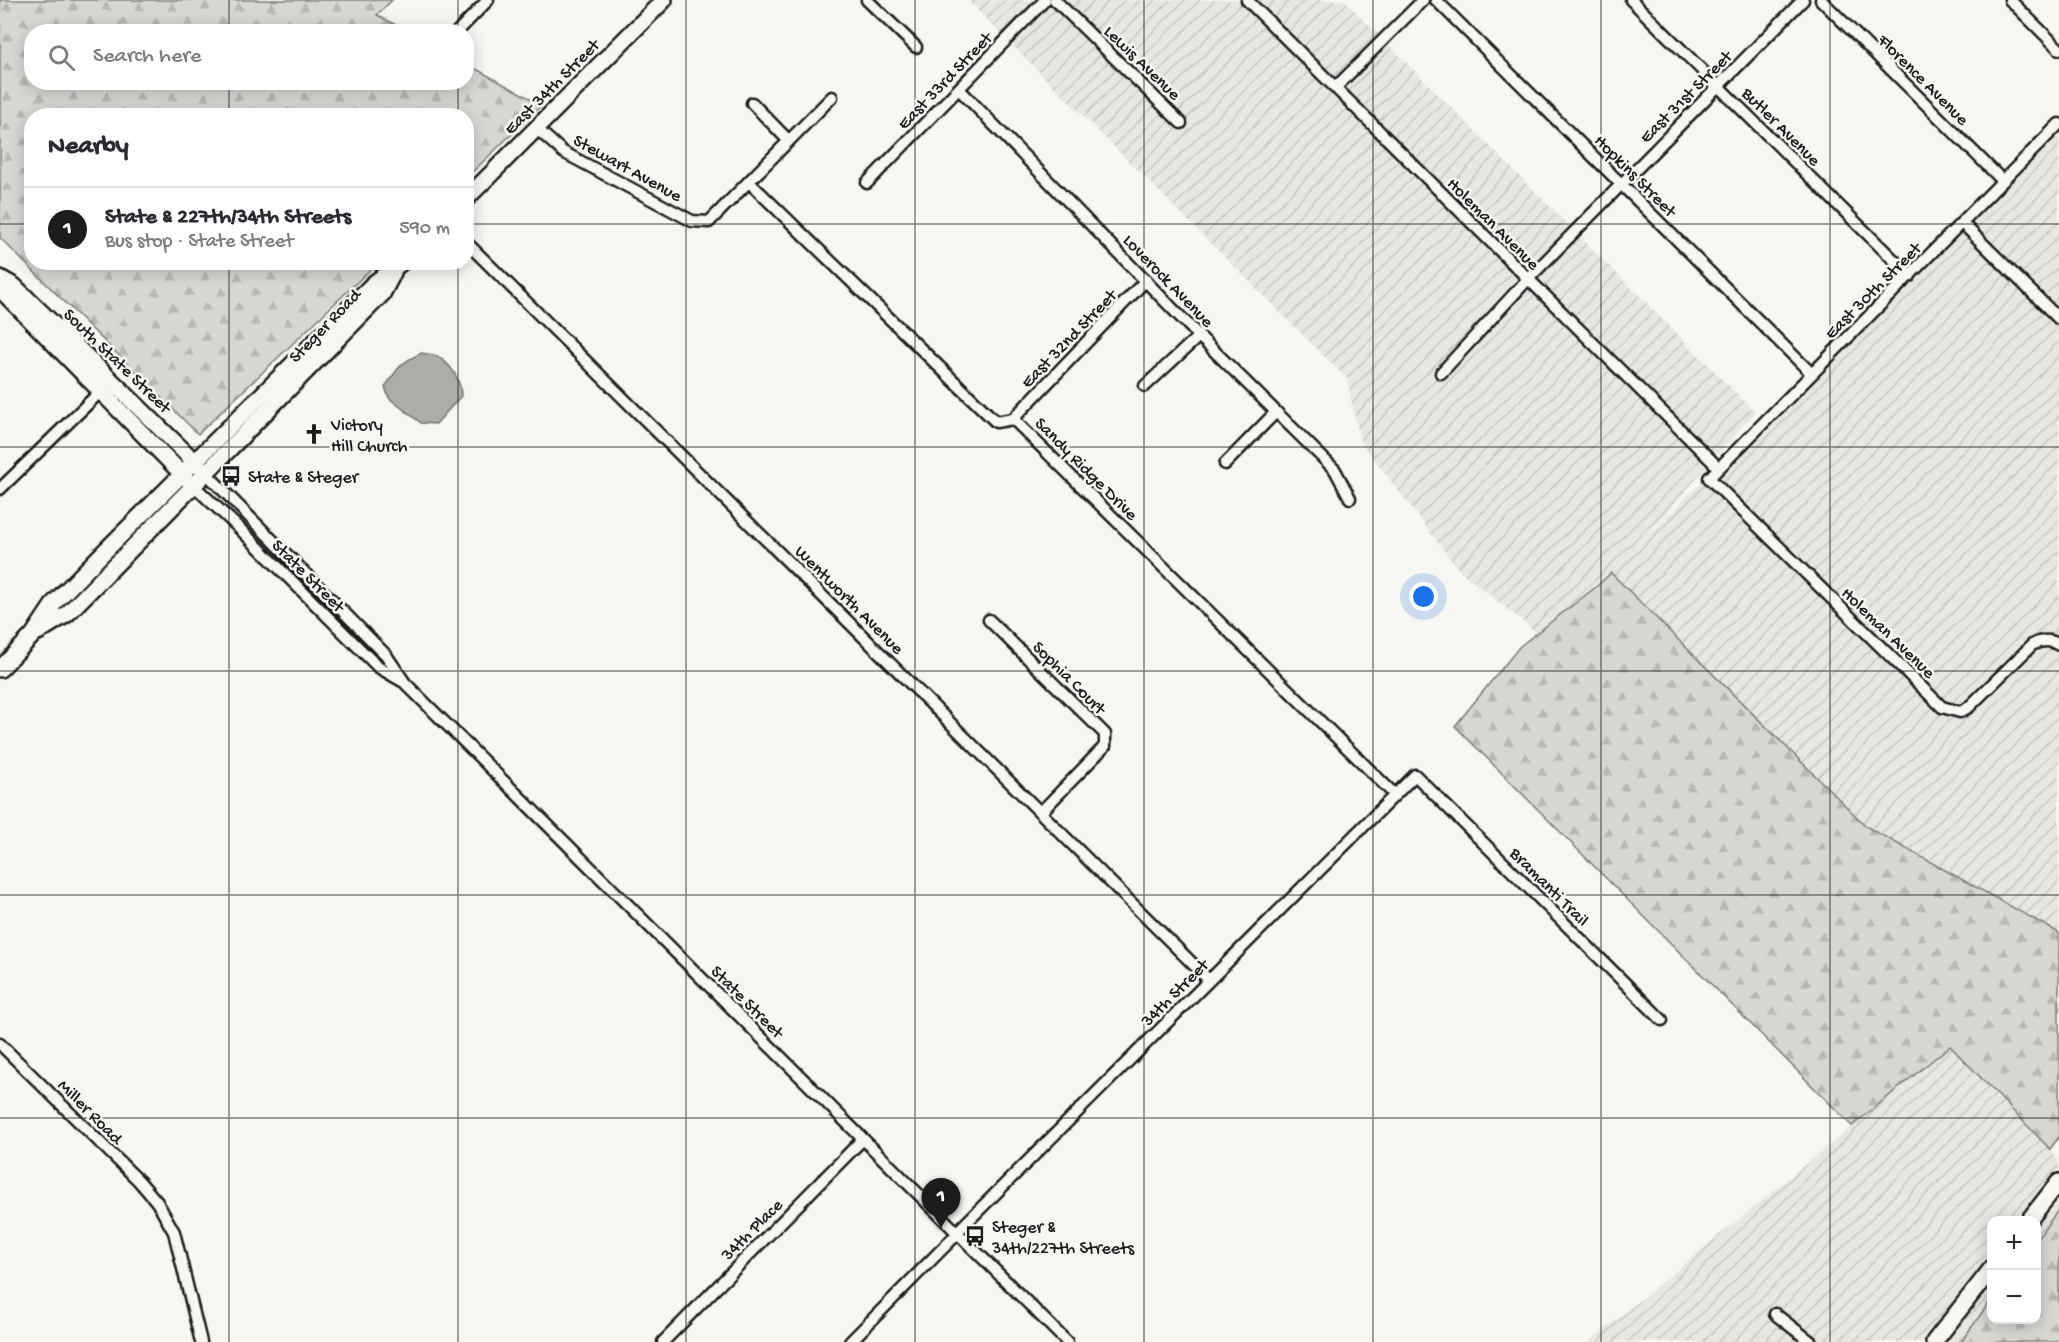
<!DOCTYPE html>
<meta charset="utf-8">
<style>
:root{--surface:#fff;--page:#f7f7f7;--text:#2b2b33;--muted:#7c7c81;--line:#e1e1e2;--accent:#1c1c1c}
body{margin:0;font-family:"Gochi Hand",sans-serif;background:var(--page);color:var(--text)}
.controls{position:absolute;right:18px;bottom:18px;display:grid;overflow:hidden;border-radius:12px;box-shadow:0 3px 15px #0003}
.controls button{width:54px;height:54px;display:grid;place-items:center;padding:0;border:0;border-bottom:2px solid var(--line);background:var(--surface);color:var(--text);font:30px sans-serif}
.you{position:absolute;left:1424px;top:597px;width:21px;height:21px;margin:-15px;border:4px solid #fff;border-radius:50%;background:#1a73e8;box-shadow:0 0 0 9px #1a73e833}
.badge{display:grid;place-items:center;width:39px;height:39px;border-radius:50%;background:var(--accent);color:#fff;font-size:20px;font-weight:700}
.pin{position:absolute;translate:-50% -50px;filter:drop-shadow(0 2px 3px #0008)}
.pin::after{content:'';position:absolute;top:32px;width:21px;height:18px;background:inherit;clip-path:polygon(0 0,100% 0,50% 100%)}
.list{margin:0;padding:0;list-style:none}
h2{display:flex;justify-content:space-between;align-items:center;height:78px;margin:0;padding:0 24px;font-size:26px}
h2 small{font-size:20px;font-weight:400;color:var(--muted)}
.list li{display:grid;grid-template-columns:39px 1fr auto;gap:18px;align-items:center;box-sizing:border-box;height:84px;padding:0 24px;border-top:2px solid var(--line)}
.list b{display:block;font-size:22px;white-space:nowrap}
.list p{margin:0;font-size:20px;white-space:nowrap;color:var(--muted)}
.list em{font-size:20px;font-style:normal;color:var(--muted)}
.icon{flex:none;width:33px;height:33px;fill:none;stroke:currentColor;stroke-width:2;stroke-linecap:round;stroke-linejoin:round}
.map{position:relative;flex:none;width:2059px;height:1342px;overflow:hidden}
.search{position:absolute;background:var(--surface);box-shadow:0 3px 15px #0003;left:24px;top:24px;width:450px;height:66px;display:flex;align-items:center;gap:15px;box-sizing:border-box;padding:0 21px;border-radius:24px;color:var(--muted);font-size:22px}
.panel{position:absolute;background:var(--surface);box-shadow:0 3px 15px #0003;left:24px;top:108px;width:450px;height:162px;border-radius:24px}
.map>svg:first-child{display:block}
</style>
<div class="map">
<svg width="2059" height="1342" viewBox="0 0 2059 1342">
<defs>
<pattern id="industrial-furrows" width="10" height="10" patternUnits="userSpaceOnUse" patternTransform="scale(1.5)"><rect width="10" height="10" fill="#e6e6e2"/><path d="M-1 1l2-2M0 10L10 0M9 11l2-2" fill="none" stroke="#c5c5c1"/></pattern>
<pattern id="forest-firs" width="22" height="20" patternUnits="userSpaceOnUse" patternTransform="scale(1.5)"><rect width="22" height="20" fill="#d6d6d2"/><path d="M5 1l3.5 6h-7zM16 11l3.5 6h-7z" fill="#b7b7b4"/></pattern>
</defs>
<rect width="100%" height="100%" fill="#f6f6f2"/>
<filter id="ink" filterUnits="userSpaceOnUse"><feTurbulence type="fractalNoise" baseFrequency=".0167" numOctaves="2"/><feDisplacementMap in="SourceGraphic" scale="12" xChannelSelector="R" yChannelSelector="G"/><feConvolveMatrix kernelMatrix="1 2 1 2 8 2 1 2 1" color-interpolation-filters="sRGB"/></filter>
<g filter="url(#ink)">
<path fill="url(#industrial-furrows)" d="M967 0H1344L1755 412 1630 554 2059 123V933L1867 827 1611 573 1596 587 1537 633 1460 571 1360 441 1347 379Z
M1950 1046 2050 1149 2059 1161V1209L2037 1239 2036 1220H1992L1991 1300 1961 1342H1589Z"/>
<path fill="url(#forest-firs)" stroke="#797977" stroke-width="1.5" d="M0 0H392L377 15 407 31 32 32V82H466L467 64 542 105 467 177 466 116H32V262L377 263 198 434 0 238Z
M1611 573 1867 827 2059 933V1137L2050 1149 1950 1046 1852 1126 1455 726 1520 646 1596 587Z
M2059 1209V1342H1961L1991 1300 1992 1320H2036L2037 1239Z"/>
<path fill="#acaca9" stroke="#727271" stroke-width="1.5" d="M422 353C426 354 432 354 436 356 451 363 461 380 461 396L436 424 421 423 389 398 385 387C397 369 402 361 422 353Z"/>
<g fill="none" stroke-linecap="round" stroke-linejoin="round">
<g stroke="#1c1c1c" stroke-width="15">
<path id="street" d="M867 0 916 47
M1055 0 1181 123
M1247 0 1719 468
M1436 0 1812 374
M1631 0 1910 276
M1821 0 2003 181
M2010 0 2059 49
M457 32 488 0
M1335 88 1423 0
M959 89 1199 336 1335 470 1350 498
M752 103 789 141
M2059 124 1709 478 1942 707 1960 712 1969 707 2032 645C2041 640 2050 639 2059 645
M536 128 563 152 692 221 709 222 832 97
M749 182 996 422 1013 419 1395 795
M867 183 1045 0
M1962 223 2059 319
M466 242 1209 980
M1441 373 1528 279 1803 0
M1145 386 1199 336
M1013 419 1146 280
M1225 464 1276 412
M206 473 386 655 405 683 1067 1342
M194 486 240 529 378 667 402 681
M0 489 100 392
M989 620 1105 734V746L1041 812
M0 1044 139 1181 157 1202 174 1232 201 1342
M957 1232 1415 775 1662 1020
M1775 1314 1811 1342
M663 1342 863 1139
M850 1342 958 1233"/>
</g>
<g stroke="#1c1c1c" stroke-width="20">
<path id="secondary" d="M466 199 664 0
M0 278 14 286 200 467
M0 286 5 294 187 479
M38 632 67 614 382 294 393 273
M0 669 33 635 55 602 101 555 373 284 402 262
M2029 1220 2059 1182
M1934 1342 1992 1268"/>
</g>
<use href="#street" stroke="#f6f6f2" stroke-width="10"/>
<use href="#secondary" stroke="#f6f6f2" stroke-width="15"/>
</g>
</g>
<path fill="none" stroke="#1c1c1c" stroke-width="1.5" stroke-opacity="0.55" d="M229 0V32M458 0V32M686 0V1342M915 0V1342M1144 0V1342M1373 0V1342M1601 0V1342M1830 0V1342M229 82V116M458 82V116M0 224H32M466 224H2059M229 262V1342M458 262V1342M0 447H2059M0 671H2059M0 895H2059M0 1118H2059"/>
<defs>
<g id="church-bare" transform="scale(1.62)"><path d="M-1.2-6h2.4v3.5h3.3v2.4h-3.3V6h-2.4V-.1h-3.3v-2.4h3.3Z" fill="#1c1c1c" stroke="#f6f6f2" stroke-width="2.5" paint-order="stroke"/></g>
<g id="bus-bare" transform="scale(1.62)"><path d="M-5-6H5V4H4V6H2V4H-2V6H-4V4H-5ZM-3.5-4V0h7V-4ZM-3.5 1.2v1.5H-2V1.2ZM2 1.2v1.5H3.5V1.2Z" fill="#1c1c1c" stroke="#f6f6f2" stroke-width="2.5" paint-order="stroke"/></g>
</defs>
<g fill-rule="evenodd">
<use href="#church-bare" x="314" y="434"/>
<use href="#bus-bare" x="231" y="476"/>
<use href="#bus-bare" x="975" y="1236"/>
</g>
<g text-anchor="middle" stroke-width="5" stroke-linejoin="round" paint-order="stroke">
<g font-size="18" fill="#1c1c1c" stroke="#f6f6f2">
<text transform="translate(1143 62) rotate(44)" y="6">Lewis Avenue</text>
<text transform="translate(1924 79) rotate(45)" y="6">Florence Avenue</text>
<text transform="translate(944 80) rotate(-46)" y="6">East 33rd Street</text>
<text transform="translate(551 86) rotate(-45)" y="6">East 34th Street</text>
<text transform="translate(1685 96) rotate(-45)" y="6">East 31st Street</text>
<text transform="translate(1782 126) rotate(45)" y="6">Butler Avenue</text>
<text transform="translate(628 167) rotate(29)" y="6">Stewart Avenue</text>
<text transform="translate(1636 175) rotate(45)" y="6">Hopkins Street</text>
<text transform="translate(1494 223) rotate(45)" y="6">Holeman Avenue</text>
<text transform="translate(1169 280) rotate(46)" y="6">Loverock Avenue</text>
<text transform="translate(1872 290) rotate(-45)" y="6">East 30th Street</text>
<text transform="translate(324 325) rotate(-46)" y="6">Steger Road</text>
<text transform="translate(1068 338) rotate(-46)" y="6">East 32nd Street</text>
<text transform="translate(118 360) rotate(44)" y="6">South State Street</text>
<text transform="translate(1087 468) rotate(45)" y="6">Sandy Ridge Drive</text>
<text transform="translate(309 575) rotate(45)" y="6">State Street</text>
<text transform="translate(850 599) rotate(45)" y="6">Wentworth Avenue</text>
<text transform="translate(1889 632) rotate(44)" y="6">Holeman Avenue</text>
<text transform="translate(1070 677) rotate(45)" y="6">Sophia Court</text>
<text transform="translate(1550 886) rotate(45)" y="6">Bramanti Trail</text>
<text transform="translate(1174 992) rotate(-45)" y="6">34th Street</text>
<text transform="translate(748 1001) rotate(45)" y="6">State Street</text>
<text transform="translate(91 1111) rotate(45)" y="6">Miller Road</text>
<text transform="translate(751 1229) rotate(-45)" y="6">34th Place</text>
</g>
<g font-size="18" fill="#1c1c1c" stroke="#f6f6f2" text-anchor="start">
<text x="331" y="430">Victory<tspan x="331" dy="21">Hill Church</tspan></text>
<text x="248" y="482">State &amp; Steger</text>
<text x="992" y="1232">Steger &amp;<tspan x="992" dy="21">34th/227th Streets</tspan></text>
</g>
</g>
</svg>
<div class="controls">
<button>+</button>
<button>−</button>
</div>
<div class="you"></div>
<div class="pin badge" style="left:941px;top:1228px">1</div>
<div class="search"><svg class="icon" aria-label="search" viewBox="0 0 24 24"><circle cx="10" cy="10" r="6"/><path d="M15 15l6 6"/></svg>Search here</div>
<section class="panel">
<h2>Nearby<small></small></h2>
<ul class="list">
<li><span class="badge">1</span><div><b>State &amp; 227th/34th Streets</b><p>Bus stop · State Street</p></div><em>590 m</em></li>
</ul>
</section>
</div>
